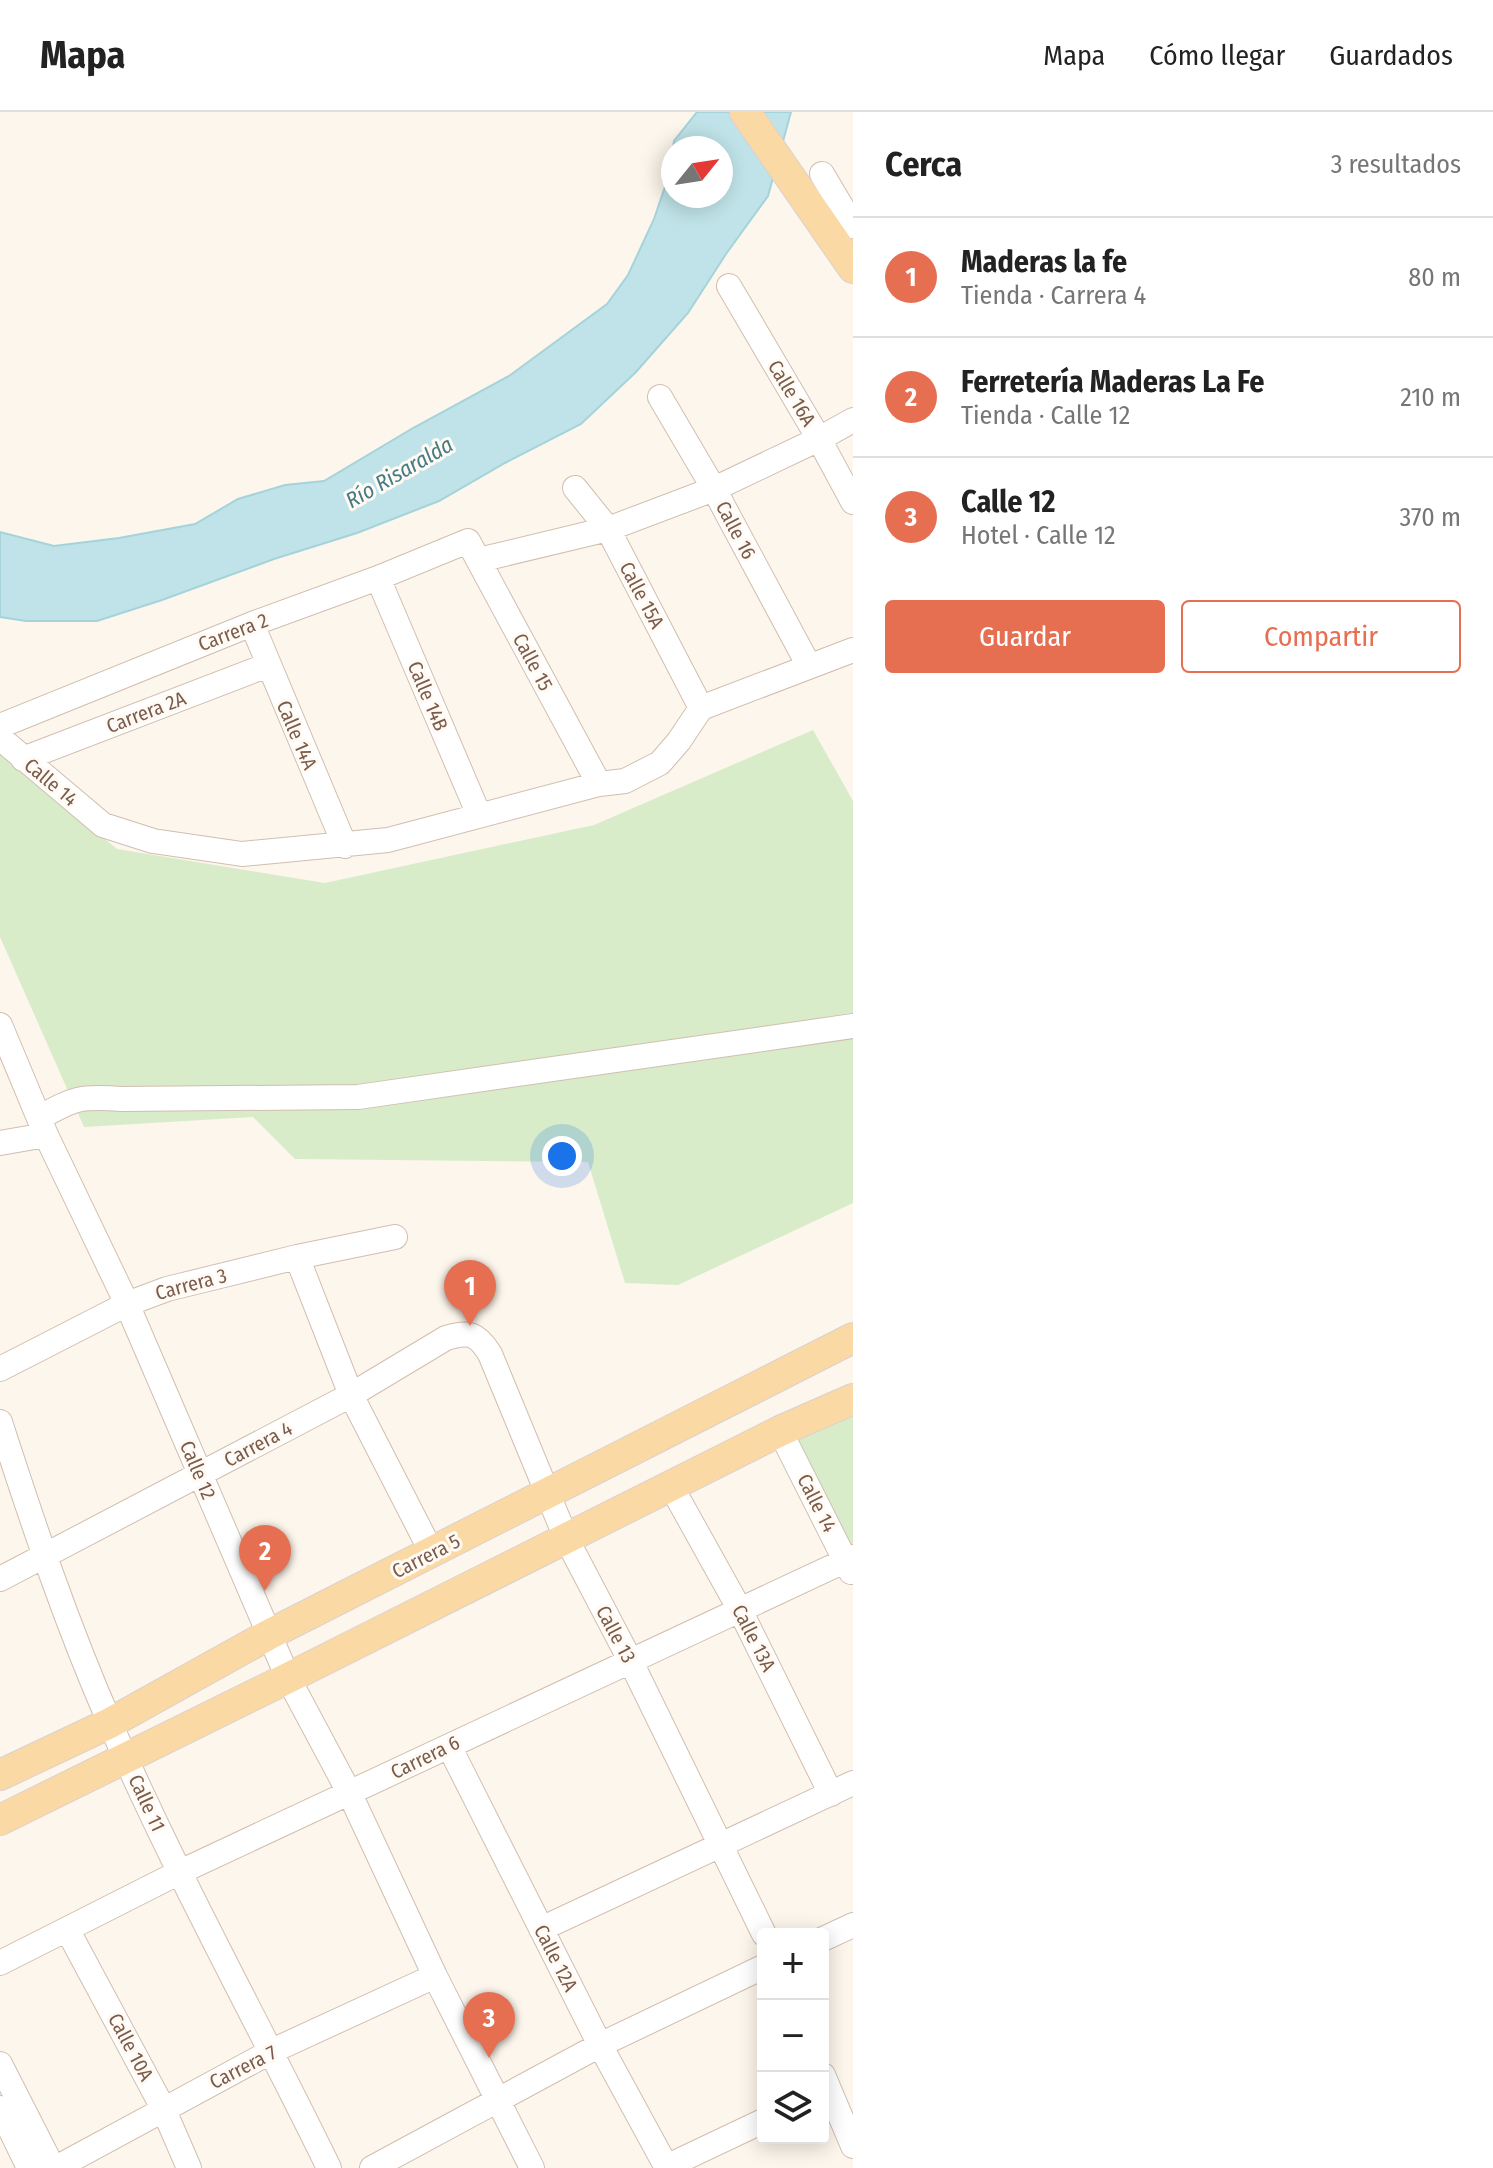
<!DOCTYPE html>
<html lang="es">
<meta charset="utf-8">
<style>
:root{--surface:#fff;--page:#f2f2f2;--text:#222;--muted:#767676;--line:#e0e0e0;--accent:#e76f51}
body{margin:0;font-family:"Fira Sans Condensed",sans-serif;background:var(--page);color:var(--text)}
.controls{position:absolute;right:24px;bottom:24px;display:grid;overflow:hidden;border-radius:8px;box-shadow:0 4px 20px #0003}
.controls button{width:72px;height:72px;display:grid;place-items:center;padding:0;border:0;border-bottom:2px solid var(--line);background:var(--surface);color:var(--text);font:40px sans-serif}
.compass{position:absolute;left:661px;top:24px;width:72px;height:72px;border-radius:50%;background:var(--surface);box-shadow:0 4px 20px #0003;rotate:60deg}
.you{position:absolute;left:562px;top:1044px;width:28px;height:28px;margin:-20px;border:6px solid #fff;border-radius:50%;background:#1a73e8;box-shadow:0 0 0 12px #1a73e833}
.badge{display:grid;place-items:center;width:52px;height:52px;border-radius:50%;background:var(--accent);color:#fff;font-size:26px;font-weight:700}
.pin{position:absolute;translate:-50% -66px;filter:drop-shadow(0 2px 4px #0008)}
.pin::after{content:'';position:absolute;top:42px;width:28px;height:24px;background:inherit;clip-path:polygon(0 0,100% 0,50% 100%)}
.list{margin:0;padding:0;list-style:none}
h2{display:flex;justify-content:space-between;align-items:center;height:104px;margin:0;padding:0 32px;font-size:34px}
h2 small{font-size:26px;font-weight:400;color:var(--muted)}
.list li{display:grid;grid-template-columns:52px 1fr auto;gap:24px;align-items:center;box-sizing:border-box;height:120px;padding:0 32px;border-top:2px solid var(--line)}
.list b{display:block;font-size:30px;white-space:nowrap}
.list p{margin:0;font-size:26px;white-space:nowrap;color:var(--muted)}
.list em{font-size:26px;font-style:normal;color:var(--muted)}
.actions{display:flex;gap:16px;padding:24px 32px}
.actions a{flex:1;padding:18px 0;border:2px solid var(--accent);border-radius:8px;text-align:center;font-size:28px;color:var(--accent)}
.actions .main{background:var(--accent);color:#fff}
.icon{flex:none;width:44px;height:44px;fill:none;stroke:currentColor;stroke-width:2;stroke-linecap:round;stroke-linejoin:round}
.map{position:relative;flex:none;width:853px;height:2056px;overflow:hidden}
header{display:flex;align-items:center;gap:48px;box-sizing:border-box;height:112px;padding:0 40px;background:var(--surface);border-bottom:2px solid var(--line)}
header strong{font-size:38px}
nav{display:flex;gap:44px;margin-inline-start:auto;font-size:28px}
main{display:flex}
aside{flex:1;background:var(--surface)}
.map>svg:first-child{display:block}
</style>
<header>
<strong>Mapa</strong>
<nav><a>Mapa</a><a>Cómo llegar</a><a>Guardados</a></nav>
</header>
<main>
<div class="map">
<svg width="853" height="2056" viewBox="0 0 853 2056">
<rect width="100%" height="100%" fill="#fdf6ec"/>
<path fill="#d8ecc9" d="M813 618 853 689V1091L678 1173 625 1171 588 1050 295 1047 253 1005 84 1015 0 825V641L117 737 325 771 594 713Z
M853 1287V1445L780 1319Z"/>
<path fill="#bfe3e8" stroke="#a5d3da" stroke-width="2" fill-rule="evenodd" d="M697 0H791L768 84 726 142 688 201 636 260 581 312 505 351 439 389 357 421 274 447 162 488 97 509H26L0 505V420L54 434 119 426 195 412 238 387 285 373 324 369 413 316 509 264 607 192 628 163 654 107 669 63 674 29ZM673 36H721V84H673Z"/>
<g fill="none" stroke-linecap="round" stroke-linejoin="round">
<g stroke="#d1beb0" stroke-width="26">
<path id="minor" d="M822 62 853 114
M729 174 819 327 853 390
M660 285 714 377 809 554
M575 376 608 417 701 596
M479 448 608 417 714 377 819 327 853 308
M378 466 479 703
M252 512 345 734
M0 614 252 512 378 466 468 429 599 672
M0 626 103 713 153 729 242 742 388 728 599 672 625 669 660 651 679 629 701 596 853 538
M23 647 268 553
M0 913 46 1023 127 1192 288 1566 350 1682 435 1864 532 2056
M39 1006C74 986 80 984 121 987L358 985 853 914
M0 1031 46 1023
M297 1145 351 1283 432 1441
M0 1257 127 1192 167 1177 297 1145 395 1125
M0 1310C33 1412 67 1513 110 1611 176 1763 257 1908 329 2056
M780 1319 851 1460
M671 1374 740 1498 831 1682
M0 1467 351 1283 446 1226C469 1219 477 1221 490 1242L566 1426 630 1548 764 1822
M449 1634 600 1933 667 2056
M67 1817 163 1996 189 2056
M541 1817 853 1671
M823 1827 853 1813
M0 1851 180 1760 853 1445
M0 1952 53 2056
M823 1963 853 2034
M0 1996 29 2056
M666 2055 763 2009
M56 2056 272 1939 435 1864
M372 2056 600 1933 763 1855"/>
</g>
<g stroke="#dad1cd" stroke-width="32">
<path id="major" d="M745 0 853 156
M0 1663 110 1611 270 1522 853 1226
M0 1708 288 1566 780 1319 853 1287"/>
</g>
<use href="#minor" stroke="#fff" stroke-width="24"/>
<use href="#major" stroke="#fbd9a5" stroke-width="30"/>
</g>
<g text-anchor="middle" stroke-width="6" stroke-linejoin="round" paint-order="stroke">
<g font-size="20" fill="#7a5c4d" stroke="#fffaf3">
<text transform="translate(792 281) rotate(59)" y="7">Calle 16A</text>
<text transform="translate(736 418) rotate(62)" y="7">Calle 16</text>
<text transform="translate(642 483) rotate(62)" y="7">Calle 15A</text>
<text transform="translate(233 520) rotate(-21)" y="7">Carrera 2</text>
<text transform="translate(533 550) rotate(62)" y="7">Calle 15</text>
<text transform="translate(428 584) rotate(67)" y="7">Calle 14B</text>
<text transform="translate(146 600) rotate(-21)" y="7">Carrera 2A</text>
<text transform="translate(297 623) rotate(67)" y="7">Calle 14A</text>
<text transform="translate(51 670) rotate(40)" y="7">Calle 14</text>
<text transform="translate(191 1172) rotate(-15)" y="7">Carrera 3</text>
<text transform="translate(258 1332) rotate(-28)" y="7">Carrera 4</text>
<text transform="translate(198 1358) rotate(67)" y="7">Calle 12</text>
<text transform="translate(817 1391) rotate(63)" y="7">Calle 14</text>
<text transform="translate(426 1444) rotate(-27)" y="7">Carrera 5</text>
<text transform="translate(616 1522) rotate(62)" y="7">Calle 13</text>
<text transform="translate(754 1526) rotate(63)" y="7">Calle 13A</text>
<text transform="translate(425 1645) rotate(-26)" y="7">Carrera 6</text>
<text transform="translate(147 1691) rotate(65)" y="7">Calle 11</text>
<text transform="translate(556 1846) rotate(63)" y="7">Calle 12A</text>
<text transform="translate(131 1935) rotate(62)" y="7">Calle 10A</text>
<text transform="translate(243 1955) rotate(-27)" y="7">Carrera 7</text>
</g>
<g font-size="22" font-style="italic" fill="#437c86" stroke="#fffaf3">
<text transform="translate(399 360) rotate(-30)" y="8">Río Risaralda</text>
</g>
</g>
</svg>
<div class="controls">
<button>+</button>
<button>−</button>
<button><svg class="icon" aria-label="layers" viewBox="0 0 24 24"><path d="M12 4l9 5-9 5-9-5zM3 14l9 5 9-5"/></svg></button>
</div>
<svg class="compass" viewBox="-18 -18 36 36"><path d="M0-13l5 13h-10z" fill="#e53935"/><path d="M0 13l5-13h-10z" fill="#767676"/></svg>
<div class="you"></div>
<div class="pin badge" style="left:470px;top:1214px">1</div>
<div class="pin badge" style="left:265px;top:1479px">2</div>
<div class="pin badge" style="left:489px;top:1946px">3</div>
</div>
<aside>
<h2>Cerca<small>3 resultados</small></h2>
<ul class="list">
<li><span class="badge">1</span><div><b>Maderas la fe</b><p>Tienda · Carrera 4</p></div><em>80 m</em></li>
<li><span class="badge">2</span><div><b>Ferretería Maderas La Fe</b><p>Tienda · Calle 12</p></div><em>210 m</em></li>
<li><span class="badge">3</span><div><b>Calle 12</b><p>Hotel · Calle 12</p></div><em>370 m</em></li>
</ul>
<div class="actions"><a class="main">Guardar</a><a>Compartir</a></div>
</aside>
</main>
